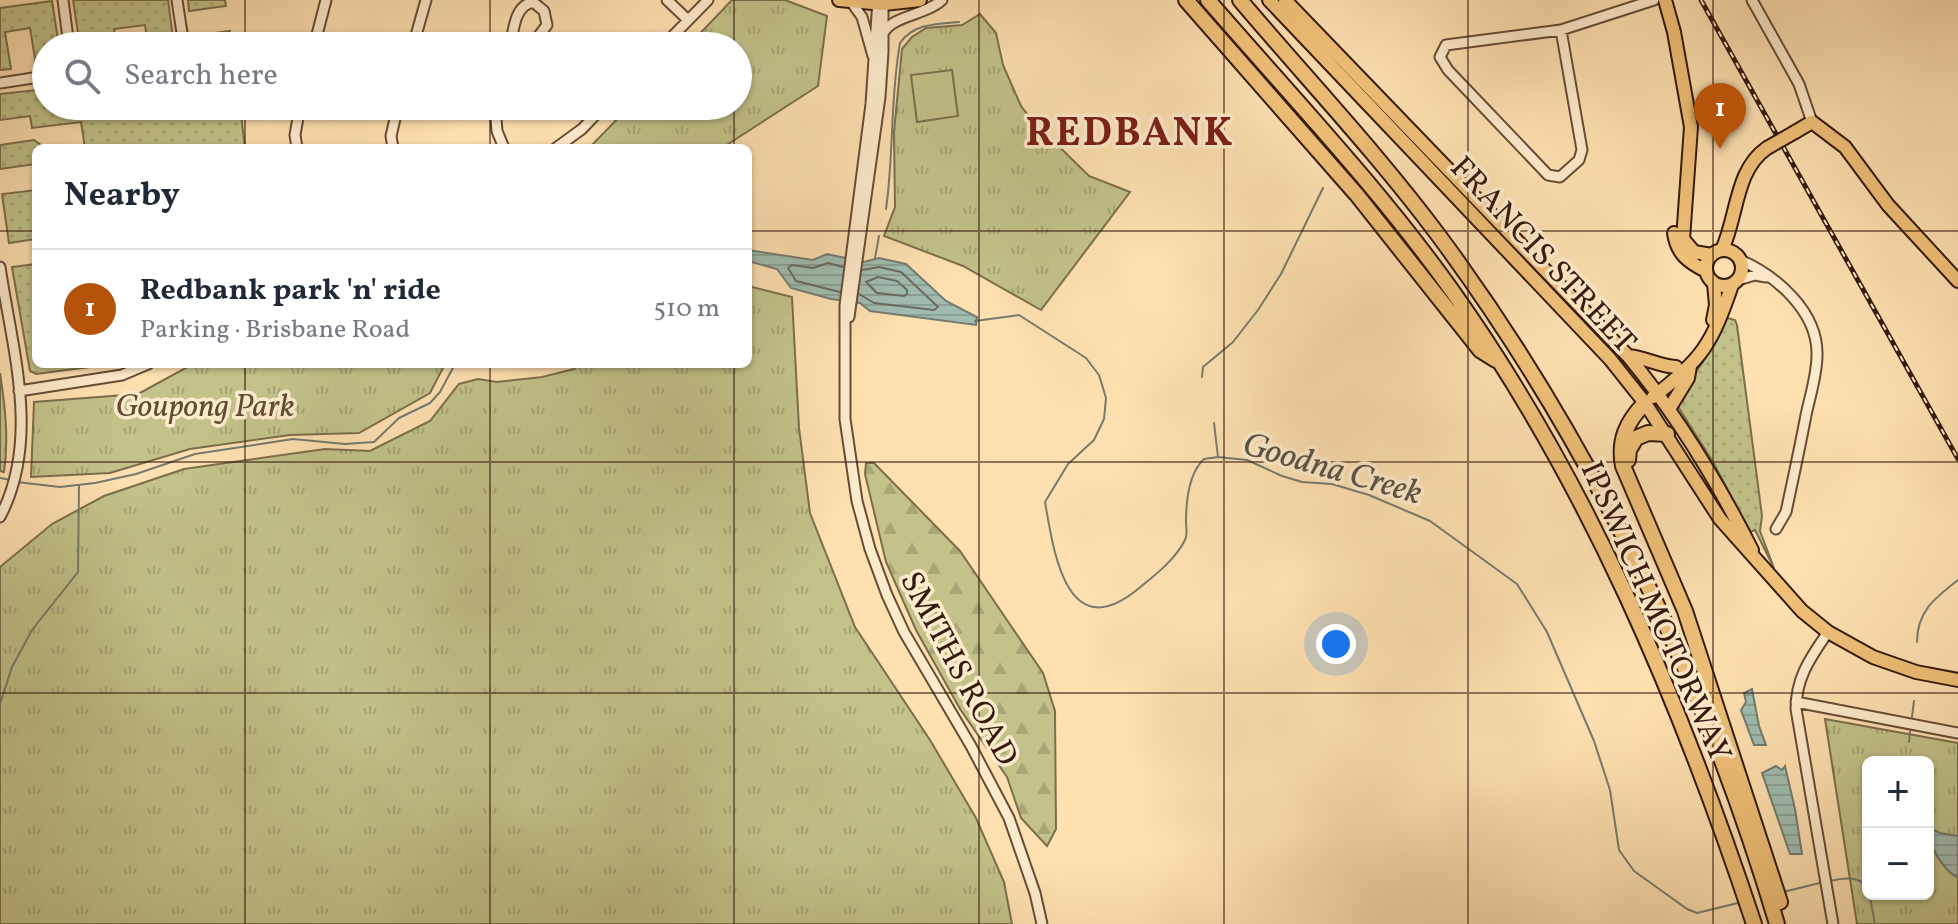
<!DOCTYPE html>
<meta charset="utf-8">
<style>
:root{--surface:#fff;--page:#f2f2f3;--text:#1f2937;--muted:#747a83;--line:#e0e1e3;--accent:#b45309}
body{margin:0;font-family:Vollkorn,serif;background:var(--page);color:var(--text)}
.controls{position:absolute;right:24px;bottom:24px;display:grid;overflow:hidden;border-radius:12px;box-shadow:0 2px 6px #0004}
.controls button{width:72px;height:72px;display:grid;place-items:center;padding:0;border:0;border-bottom:2px solid var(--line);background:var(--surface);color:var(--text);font:40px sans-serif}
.you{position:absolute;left:1336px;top:644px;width:28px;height:28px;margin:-20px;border:6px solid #fff;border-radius:50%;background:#1a73e8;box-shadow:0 0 0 12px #1a73e833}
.badge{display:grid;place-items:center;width:52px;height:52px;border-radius:50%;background:var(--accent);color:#fff;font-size:26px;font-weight:700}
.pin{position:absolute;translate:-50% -66px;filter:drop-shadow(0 2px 4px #0008)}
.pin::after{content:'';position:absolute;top:42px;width:28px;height:24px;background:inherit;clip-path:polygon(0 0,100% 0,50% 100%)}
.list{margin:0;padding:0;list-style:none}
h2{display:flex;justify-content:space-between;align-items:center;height:104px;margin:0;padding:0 32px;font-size:34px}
h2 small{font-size:26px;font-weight:400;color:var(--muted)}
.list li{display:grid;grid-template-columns:52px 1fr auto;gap:24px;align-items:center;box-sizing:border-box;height:120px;padding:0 32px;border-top:2px solid var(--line)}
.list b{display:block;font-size:30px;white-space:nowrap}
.list p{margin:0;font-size:26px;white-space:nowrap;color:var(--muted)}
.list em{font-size:26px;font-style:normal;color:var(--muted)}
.icon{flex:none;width:44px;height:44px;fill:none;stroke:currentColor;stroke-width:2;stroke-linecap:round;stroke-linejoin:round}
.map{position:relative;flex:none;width:1958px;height:924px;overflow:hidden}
.search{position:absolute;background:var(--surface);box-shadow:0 2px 6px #0004;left:32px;top:32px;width:720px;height:88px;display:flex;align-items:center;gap:20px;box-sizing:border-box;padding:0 28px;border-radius:44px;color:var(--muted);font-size:30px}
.panel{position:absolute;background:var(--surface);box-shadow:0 2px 6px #0004;left:32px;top:144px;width:720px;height:224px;border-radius:12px}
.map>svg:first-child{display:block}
</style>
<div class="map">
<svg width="1958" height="924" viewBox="0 0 1958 924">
<defs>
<pattern id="grass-dots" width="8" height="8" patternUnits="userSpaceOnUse" patternTransform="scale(2)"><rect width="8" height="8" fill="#c2c28a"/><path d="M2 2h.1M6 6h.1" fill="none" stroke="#a7a676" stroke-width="1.8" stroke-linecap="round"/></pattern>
<pattern id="forest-firs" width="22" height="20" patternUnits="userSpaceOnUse" patternTransform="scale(2)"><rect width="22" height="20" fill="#c2c28a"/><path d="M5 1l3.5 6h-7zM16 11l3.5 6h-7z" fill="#a7a676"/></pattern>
<pattern id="park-tufts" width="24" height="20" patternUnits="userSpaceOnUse" patternTransform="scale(2)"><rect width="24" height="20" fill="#c2c28a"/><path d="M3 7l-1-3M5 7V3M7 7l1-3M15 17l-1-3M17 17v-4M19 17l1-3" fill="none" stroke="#a7a676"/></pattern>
<pattern id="water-rules" width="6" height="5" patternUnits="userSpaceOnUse" patternTransform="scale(2)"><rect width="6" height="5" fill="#a0bcb0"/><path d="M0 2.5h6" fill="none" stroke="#8aa196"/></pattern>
</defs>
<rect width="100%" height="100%" fill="#fee0b1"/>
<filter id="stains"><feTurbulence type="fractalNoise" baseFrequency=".0025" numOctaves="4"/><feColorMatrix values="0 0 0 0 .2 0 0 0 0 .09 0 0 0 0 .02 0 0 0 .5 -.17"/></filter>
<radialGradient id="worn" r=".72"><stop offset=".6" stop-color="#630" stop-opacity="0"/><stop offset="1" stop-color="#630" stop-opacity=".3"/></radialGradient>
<path fill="url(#grass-dots)" stroke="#7c6e4c" stroke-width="2" d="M73 0H168L174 46H148L145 25 114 29 117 46H80Z
M188 0H225L226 6 189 11Z
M52 1 59 46H46V64L36 65 30 28 5 32 11 69 0 70V8Z
M230 31 231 46H194L193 36Z
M46 89V106H240L245 148H85L81 122 32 128 30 116 0 120V94Z
M34 140 45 148H36V164L0 169V145Z
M36 190V239L9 243 2 194Z
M36 264V364H100L98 366 36 374 30 371 12 267Z
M1727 318 1735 320 1737 325 1762 516 1760 531 1774 568 1755 530 1750 532 1713 462 1677 405 1678 400 1683 401 1684 397 1681 395C1698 367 1716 347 1727 318Z"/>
<path fill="url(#forest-firs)" stroke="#7c6e4c" stroke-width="2" d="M866 463H874L960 551 1043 673 1055 711 1056 829 1047 846 1021 818 1007 777 960 709 916 630 886 562 865 474Z"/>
<path fill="url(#park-tufts)" stroke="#7c6e4c" stroke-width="2" fill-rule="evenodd" d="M732 0H785L827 16 818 86 722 148H589L630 106H738V46H688Z
M980 14 996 33 1003 65 1021 106 1032 120 1089 176 1130 192 1041 310 963 266 884 236 895 207 894 132 902 49 912 37 926 28 962 25Z
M748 286 792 297 799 428 810 513 855 627 930 740 976 818 1004 882 1012 924H0V567L52 524 104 496 184 469 325 449 370 451 430 421 459 384 478 379 497 382 542 377 574 369 580 364H748Z
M193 364H445L430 393 359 433 290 435 190 449 110 473 31 477 34 402 138 394Z
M0 373C5 406 9 439 4 472L0 471Z
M1825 719 1958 743V924H1857ZM1868 762H1928V894H1868Z"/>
<path fill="#c2c28a" stroke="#7c6e4c" stroke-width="2" d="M952 70 958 116 917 122 911 75Z"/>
<path fill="url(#water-rules)" stroke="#757b6f" stroke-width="2" d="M748 250 813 260 827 254 864 262 879 258 906 264 946 301 977 317 976 325 870 311 860 303 831 299 791 288 777 269 748 261Z
M1752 689 1759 726 1766 745H1754L1741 710 1746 702 1744 693Z
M1776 766 1782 770 1785 766 1795 809 1802 854H1790L1762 773Z
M1928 827 1940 833 1958 836V878C1942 869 1928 845 1928 827Z"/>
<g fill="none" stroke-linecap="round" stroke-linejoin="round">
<path stroke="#6a6b5e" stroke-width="2" d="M878 277 897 281 907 290V294L904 296 877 293 866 282Z
M840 292 796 281 788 268 792 265 813 268 828 263 843 267
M859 294 874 303 934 310 938 307 901 272 879 267 862 270"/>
<path stroke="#757b6f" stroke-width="2" d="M886 209C894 154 890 98 900 43 914 23 937 24 959 22
M875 258 879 236
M975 321 1019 315 1086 358 1099 375 1106 398 1104 419 1094 440 1068 464 1045 502C1054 554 1067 647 1138 589 1155 575 1175 560 1185 540 1188 534 1186 529 1186 522 1186 502 1189 473 1204 459L1218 457 1247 460 1282 476 1302 482 1332 484 1369 495 1430 521 1517 584 1547 632 1594 741 1610 790 1619 850 1634 871 1687 909 1697 913 1738 903
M1202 377 1203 367 1233 342 1258 310 1281 274 1323 188
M1214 423 1218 457
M0 478 11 480
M17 482 60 487 95 483 136 474 195 454 293 439 345 444 374 442 399 418 430 403 440 392 455 364
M1917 642C1917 611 1935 598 1958 580
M0 704 12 667 32 630 78 572 79 485
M1912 717 1914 701
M1909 742 1910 731
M1830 881C1871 871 1868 890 1875 924
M1783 892 1824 882"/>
<g stroke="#674c36" stroke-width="13">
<path id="minor" d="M63 0 69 46
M177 0 184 46
M667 0 688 20
M878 0 871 104 845 305V419L857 501 870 549 887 595 904 632 971 746 1009 818 1035 893 1042 924
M1752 0 1799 84 1812 122
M852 3 862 17 873 56
M1561 30 1582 150 1579 160 1560 177 1548 175 1448 70 1440 57 1446 45 1561 30 1654 0
M884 32C893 16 926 15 942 0
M314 46 326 0
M413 46 426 0
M510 46C514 30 514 6 533 2L544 11 547 25 531 46
M663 46 708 0
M0 83 46 76
M495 106 497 131 504 148
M297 148 295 135 300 106
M393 148 391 136 398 106
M556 148 582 129 604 106
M1740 260C1777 276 1818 312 1817 355 1817 375 1810 396 1806 415 1800 447 1793 479 1786 512L1776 529
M0 267C12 349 41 439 0 517
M1738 280 1755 275 1766 277
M849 317 880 97 883 52V0
M19 391 122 375 148 364
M1828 632C1811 657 1796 677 1796 709L1833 924
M1796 702 1958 733"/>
</g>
<g stroke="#351a0d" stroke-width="16">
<path id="major" d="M839 0 884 4 920 0
M1269 0 1610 359 1645 403 1720 519 1802 611 1828 632 1873 657 1916 672 1958 680
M1285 0 1628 356C1677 415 1717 481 1752 550
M1665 0 1674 32 1691 127 1683 239 1694 252 1712 255
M1795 132 1812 122 1845 147 1888 205 1958 281
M1674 233C1677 254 1688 262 1706 271
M1706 268a18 18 0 1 1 36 0a18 18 0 1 1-36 0Z
M1722 250C1738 215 1735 170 1767 148
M1713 320 1716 305 1714 284
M1628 356C1645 357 1658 366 1676 367
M1653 397C1703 359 1712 343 1732 285
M1669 409 1688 378 1690 366"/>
</g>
<g stroke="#351a0d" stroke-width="18">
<path id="highway" d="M1186 0 1357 195 1480 350 1496 360
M1208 0C1291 96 1379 188 1453 292 1589 484 1680 701 1754 924
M1240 0C1306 78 1378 154 1439 236 1593 444 1703 677 1777 924
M1645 403C1627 421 1618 440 1623 466L1685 611 1780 902
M1628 460 1629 450 1636 438 1648 433 1667 434"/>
</g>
<use href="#minor" stroke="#feebcc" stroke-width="9"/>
<use href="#major" stroke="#efc078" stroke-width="12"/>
<use href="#highway" stroke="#efc078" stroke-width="14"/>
<g stroke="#351a0d" stroke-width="5">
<path id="rail" d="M1701 0 1958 459"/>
</g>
<use href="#rail" stroke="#feebcc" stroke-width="2" stroke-dasharray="6" stroke-linecap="butt"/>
<g stroke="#351a0d" stroke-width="16" stroke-linecap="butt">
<path id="major-bridge" d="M1767 148 1795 132"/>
</g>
<use href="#major-bridge" stroke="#efc078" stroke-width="12"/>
</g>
<path fill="none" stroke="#351a0d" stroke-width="2" stroke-opacity="0.55" d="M245 0V46M490 0V46M734 0V46M979 0V924M1224 0V924M1468 0V924M1713 0V924M245 106V148M490 106V148M734 106V148M0 231H36M748 231H1958M245 364V924M490 364V924M734 364V924M0 462H1958M0 693H1958"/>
<g text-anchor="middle" stroke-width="7" stroke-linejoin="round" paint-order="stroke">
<g font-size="32" fill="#351a0d" stroke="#feebcc">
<text transform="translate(1544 254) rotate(47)" y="11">FRANCIS STREET</text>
<text transform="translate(1657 611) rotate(66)" y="11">IPSWICH MOTORWAY</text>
<text transform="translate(960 668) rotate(62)" y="11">SMITHS ROAD</text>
</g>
<g font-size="32" font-style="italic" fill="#5f4c32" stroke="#feebcc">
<text x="205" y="416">Goupong Park</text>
</g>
<g font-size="34" font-style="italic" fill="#5a5346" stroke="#feebcc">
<text transform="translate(1333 467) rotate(16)" y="12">Goodna Creek</text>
</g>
<g font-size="40" font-weight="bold" letter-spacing="2" fill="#7a1f14" stroke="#feebcc">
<text x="1130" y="145">REDBANK</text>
</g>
</g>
<rect width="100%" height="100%" filter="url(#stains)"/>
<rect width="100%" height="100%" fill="url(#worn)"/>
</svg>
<div class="controls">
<button>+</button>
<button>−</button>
</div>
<div class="you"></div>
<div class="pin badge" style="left:1720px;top:149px">1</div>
<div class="search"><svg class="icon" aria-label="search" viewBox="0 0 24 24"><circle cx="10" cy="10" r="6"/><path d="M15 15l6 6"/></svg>Search here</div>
<section class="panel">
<h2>Nearby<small></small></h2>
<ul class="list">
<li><span class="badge">1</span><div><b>Redbank park 'n' ride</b><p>Parking · Brisbane Road</p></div><em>510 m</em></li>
</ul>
</section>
</div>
